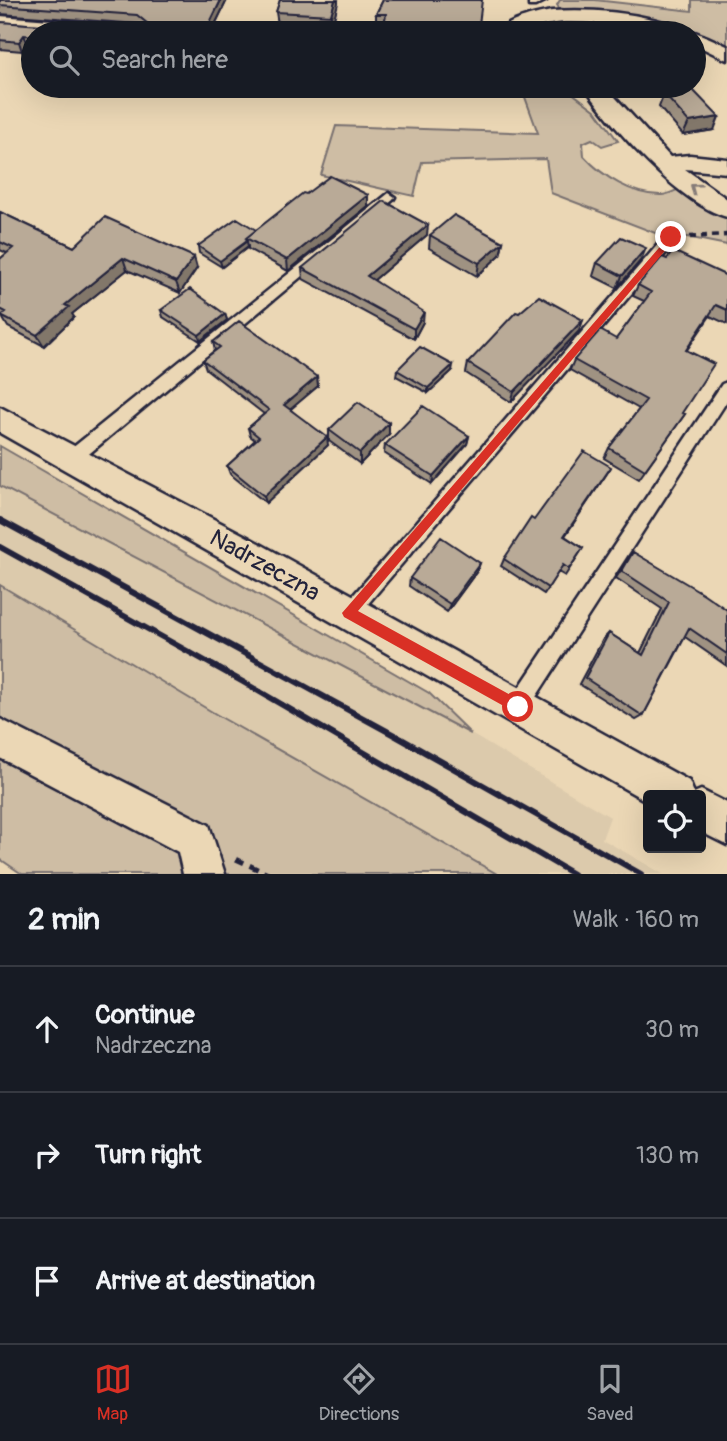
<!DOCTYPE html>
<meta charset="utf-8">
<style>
:root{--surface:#171b24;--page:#20242c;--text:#f1f3f6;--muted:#9ea1a6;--line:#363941;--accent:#d93025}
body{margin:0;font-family:Pangolin,sans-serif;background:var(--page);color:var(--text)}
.controls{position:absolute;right:21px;bottom:21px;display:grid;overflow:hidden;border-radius:7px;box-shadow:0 7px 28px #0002}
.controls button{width:63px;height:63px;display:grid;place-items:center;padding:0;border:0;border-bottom:2px solid var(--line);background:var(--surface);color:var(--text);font:35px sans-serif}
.stop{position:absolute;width:21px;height:21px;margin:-16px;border:5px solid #d93025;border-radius:50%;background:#fff}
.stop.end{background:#d93025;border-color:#fff;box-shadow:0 2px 7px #0008}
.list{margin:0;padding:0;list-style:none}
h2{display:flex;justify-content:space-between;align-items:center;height:91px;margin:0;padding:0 28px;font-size:30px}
h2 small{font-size:23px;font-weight:400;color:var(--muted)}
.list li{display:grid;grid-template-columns:46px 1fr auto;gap:21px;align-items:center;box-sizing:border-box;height:126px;padding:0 28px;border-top:2px solid var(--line)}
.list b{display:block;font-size:26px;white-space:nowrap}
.list p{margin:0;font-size:23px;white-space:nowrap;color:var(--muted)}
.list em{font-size:23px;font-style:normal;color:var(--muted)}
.icon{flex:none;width:38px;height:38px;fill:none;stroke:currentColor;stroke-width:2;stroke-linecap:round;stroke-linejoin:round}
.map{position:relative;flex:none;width:727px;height:874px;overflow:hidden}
.search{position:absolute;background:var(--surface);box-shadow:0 7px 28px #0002;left:21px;right:21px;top:21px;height:77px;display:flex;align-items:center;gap:18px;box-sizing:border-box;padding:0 24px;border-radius:38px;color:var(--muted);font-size:26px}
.sheet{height:469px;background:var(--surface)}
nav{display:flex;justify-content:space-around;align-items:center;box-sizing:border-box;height:98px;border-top:2px solid var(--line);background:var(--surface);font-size:19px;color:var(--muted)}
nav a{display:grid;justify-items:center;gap:4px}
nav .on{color:var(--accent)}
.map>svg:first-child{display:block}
</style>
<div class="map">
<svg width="727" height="874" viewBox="0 0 727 874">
<rect width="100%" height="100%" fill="#ebd7b5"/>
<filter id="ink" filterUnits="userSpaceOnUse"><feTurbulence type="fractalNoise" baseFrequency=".0143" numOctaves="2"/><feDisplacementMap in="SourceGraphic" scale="14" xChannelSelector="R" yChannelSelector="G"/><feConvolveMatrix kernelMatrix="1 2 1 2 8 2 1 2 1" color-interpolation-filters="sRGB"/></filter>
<g filter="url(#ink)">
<path fill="#dccaac" d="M0 486 471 734 610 817 602 839 663 874H497L224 719 0 585Z"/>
<path fill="#cebda4" stroke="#787070" stroke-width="2" d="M560 0H595L692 11V0H727V47C673 17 618 20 559 8L557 5Z
M572 19 662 29 676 33H563L562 24Z
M521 86H563L596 111 618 141 602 146 592 139 583 143 584 156C602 176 633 196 662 195 668 195 677 190 683 187L727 218V245L672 234 663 236 551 193 546 159 422 162 414 196 321 175 336 126 538 133Z
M0 446 429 693 471 734 0 486Z
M0 585 224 719 497 874H22L0 859Z"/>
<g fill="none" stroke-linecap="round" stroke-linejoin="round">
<g stroke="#22223b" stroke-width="5">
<path id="lane" d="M534 0H547L535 6H529V2Z
M389 193 395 197 393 200 78 463 72 465 66 463 64 458 66 453Z
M672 233 677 234V240L355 619 349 622 343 619 340 613 343 607 667 234Z
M727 382V401L525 714 518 717 511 714 508 707 511 700 722 384Z"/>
</g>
<g stroke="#22223b" stroke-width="5">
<path id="street" d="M552 11C614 7 673 19 727 46V60L694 44V33C652 33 612 22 570 22 543 22 525 34 497 33 508 20 535 14 552 11Z
M0 16 139 27 148 33H71L0 28Z
M584 86H605L670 157 690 155 727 159V173L685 169 727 199V217C679 204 612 127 584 86Z
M0 407 244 535 689 781 694 793 701 790 727 803V845L701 832V795H648V802L0 433Z
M0 719 209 825 225 874H183L178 852 0 758Z"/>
</g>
<path stroke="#22223b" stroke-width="4.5" stroke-dasharray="6 5" stroke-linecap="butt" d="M690 237 727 235"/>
<path stroke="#22223b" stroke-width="5" stroke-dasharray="9 6" stroke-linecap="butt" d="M236 859 268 874"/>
<use href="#lane" fill="#ebd7b5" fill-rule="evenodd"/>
<use href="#street" fill="#ebd7b5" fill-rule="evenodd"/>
<path stroke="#22223b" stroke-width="6" d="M0 520 396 736 641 874
M0 547 243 682 573 874"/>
</g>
<path fill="#9f9282" stroke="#22223b" stroke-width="2" d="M0 0H227L211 33H33V45L28 44 22 51 0 49V22L68 27H142L139 24 0 14Z
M280 0H338L332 27 278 24 276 12Z
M383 0 478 33H383L384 24 376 23V14Z
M664 94 714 130 683 135 659 107Z
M306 194 368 206 288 271 248 249V247L222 267 199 253 198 246 256 230Z
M0 212 74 247 197 268 180 293 127 270 72 314 74 317 44 346 8 327 2 317 0 316V259L7 253 0 250Z
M427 235 374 280 423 322 414 339 303 279 302 268Z
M430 235 503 242 500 255 477 276 429 248Z
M667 259 727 276V324L710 316 687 350 682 413 685 414 639 479 604 458 609 448 639 409 570 370 574 360 616 339 644 301 633 296 638 285Z
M641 260 617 288 593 276 597 263Z
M161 310 225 314 227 320 200 341 163 317Z
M519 313 583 320 579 331 511 402 466 373 468 363Z
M213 342 317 377 318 386 290 409 328 445 266 503 230 474 227 466 255 440 250 436 248 428 264 414 206 369 203 360 215 351Z
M397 370 452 371 428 393 396 376Z
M329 430 389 434 360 464 329 441Z
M469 436 467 444 432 484 384 453 385 445Z
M611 467 565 536 583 548 565 576 558 572 544 594 501 566 504 559 534 520Z
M633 552 727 610V666L685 637 643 716 636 720 579 684 603 639 609 633 640 653 662 609 616 578Z
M480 563 477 571 447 612 409 586 410 578Z"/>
<path fill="#82776a" stroke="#22223b" stroke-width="2" d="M221 0H227L211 33H205Z
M335 0H338V3L332 27 331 15Z
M24 35 28 44 22 51 19 42Z
M719 117 714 130 683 135 689 122Z
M368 195V206L288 271 287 260Z
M428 225 427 235 367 286V276Z
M247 241 248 247 222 267 220 261Z
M503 242 500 255 477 276 479 263Z
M646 248 641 260 617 288 622 276Z
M194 257 197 268 180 293 176 282Z
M123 258 127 270 72 314 74 317 44 346 37 335 65 305Z
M424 312 423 322 414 339V329Z
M225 314 227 320 200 341 199 335Z
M583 320 579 331 511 402 514 392Z
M453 365 452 371 428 393V388Z
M317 377 318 386 285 414 284 405Z
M389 423V434L360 464V453Z
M469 436 467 444 432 484 433 476Z
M327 437 328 445 266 503 264 496Z
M611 467 606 475 560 543 564 536Z
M480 563 477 571 447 612 450 604Z"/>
<path fill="#b9aa97" stroke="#22223b" stroke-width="2" d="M0 0H221L205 33H33V36L24 35 19 42 0 40V22L68 27H146L148 24 137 15 0 5Z
M280 0H335L331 15 276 12Z
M383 0H482L478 33H436L383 30 386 14H376Z
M692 89 719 117 689 122 664 94Z
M330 176 368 195 287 260 246 238 303 193 306 194Z
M384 201 428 225 367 276 424 312 414 329 302 268Z
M0 212 74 247 105 217 194 257 176 282 123 258 65 305 69 307 37 335 1 316 6 312 0 309V259L13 248 0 242Z
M454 215 503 242 479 263 430 235Z
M237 218 256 230 246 238 247 241 220 261 198 246Z
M621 237 646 248 622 276 597 263Z
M673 251 727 276V310L716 305 686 350 714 364 682 413 685 414 645 470 609 448 646 400 574 360 600 330 616 339 651 292 638 285 662 257 667 259Z
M190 289 225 314 199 335 161 310Z
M539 296 583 320 514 392 468 363 516 312 519 313Z
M239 321 317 377 284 405 327 437 264 496 227 466 259 437 248 428 269 410 203 360 220 347 213 342Z
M420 347 453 365 428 388 397 370Z
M358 402 389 423 360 453 329 430Z
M423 406 469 436 433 476 385 445Z
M584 451 611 467 564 536 583 548 569 569 563 565 548 588 504 559 531 518 534 520Z
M441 537 480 563 450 604 410 578Z
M633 552 704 594 727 610V654L689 628 643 716 585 678 609 633 643 655 669 602 622 571Z"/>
<defs><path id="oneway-chevron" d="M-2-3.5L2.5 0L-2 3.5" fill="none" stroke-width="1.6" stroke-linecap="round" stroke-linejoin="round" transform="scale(1.75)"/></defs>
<use stroke="#867c78" href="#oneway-chevron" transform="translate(695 188) rotate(-143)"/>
</g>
<path fill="#d93025" d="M671 234 676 237 675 239 358 611 523 702 525 707 518 714 344 617 342 613Z"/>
<g text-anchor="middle" stroke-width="7" stroke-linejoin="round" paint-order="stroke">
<g font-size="24" fill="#22223b" stroke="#ebd7b5">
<text transform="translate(265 565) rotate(29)" y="8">Nadrzeczna</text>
</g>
</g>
</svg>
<div class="controls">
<button><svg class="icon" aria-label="locate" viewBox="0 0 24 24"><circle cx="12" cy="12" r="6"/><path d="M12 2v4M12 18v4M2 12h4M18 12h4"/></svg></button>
</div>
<div class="stop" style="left:518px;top:707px"></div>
<div class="stop end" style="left:671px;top:237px"></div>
<div class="search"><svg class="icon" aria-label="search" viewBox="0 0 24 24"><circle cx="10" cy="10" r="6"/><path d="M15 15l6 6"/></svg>Search here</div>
</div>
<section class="sheet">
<h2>2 min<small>Walk · 160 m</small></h2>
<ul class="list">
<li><svg class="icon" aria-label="ahead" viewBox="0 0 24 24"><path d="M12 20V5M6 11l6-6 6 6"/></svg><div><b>Continue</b><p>Nadrzeczna</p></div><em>30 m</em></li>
<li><svg class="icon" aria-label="right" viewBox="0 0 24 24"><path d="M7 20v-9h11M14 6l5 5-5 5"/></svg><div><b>Turn right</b></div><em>130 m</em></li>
<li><svg class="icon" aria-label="arrive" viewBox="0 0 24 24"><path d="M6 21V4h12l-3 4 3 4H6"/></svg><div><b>Arrive at destination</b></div></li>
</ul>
</section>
<nav>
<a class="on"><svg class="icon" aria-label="map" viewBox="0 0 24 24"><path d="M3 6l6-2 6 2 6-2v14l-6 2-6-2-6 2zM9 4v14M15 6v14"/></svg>Map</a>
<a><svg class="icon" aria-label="directions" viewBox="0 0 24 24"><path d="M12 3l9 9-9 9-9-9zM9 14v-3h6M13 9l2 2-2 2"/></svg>Directions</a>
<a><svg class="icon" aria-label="saved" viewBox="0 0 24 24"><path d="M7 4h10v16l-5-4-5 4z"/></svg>Saved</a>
</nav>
